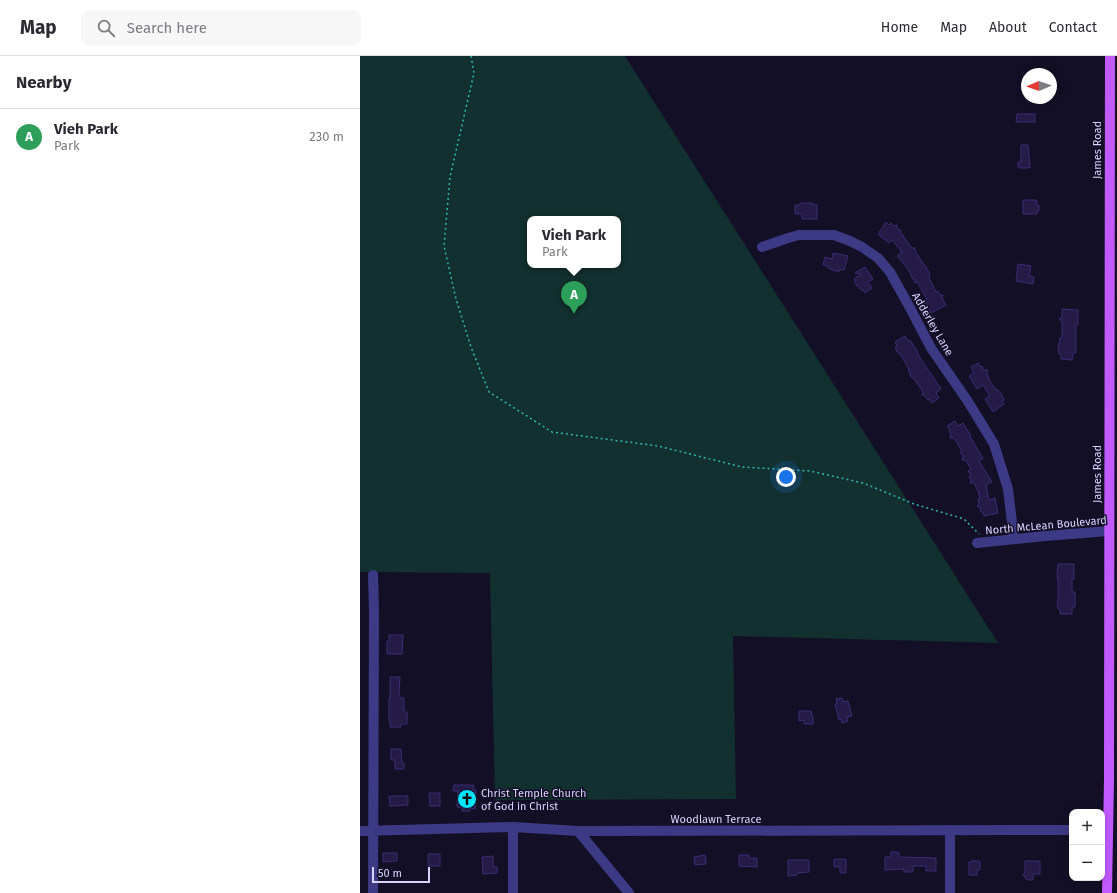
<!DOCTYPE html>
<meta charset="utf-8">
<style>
:root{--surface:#fff;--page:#f7f7f7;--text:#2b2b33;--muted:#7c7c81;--line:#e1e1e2;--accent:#187f8f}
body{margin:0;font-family:"Fira Sans",sans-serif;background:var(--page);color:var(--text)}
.controls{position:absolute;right:12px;bottom:12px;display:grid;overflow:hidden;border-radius:8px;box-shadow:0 2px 10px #0003}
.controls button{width:36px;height:36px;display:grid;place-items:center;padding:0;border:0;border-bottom:1px solid var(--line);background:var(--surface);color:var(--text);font:20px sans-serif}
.compass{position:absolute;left:661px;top:12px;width:36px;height:36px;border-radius:50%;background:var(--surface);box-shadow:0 2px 10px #0003;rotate:268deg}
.scale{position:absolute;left:12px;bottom:10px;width:58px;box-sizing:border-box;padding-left:4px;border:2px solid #d9d4ff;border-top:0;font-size:11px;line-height:14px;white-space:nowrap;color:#d9d4ff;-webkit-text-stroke:3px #130f26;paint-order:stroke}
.you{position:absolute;left:426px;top:421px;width:14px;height:14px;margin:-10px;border:3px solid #fff;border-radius:50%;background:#1a73e8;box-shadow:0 0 0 6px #1a73e833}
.badge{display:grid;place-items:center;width:26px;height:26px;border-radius:50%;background:var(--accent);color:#fff;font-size:13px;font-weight:700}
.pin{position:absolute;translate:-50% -33px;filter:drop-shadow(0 1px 2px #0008)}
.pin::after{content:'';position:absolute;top:21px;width:14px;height:12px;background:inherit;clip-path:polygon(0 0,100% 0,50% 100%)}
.popup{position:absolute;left:167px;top:160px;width:94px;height:52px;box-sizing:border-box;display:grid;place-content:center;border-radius:8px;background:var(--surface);filter:drop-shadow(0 1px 3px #0005);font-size:13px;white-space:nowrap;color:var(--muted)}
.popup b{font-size:15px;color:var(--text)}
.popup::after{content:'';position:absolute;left:50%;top:100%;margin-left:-8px;border:8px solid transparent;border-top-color:var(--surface)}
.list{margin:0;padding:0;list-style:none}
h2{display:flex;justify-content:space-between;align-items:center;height:52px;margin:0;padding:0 16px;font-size:17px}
h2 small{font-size:13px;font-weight:400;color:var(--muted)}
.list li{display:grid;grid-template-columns:26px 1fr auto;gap:12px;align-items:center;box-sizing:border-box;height:56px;padding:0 16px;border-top:1px solid var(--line)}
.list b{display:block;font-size:15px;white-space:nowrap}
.list p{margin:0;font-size:13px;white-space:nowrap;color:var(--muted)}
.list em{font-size:13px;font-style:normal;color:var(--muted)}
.icon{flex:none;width:22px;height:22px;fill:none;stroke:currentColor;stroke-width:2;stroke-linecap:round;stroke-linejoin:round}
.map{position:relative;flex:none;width:757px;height:837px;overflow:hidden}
header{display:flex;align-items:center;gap:24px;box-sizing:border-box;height:56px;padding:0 20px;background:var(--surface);border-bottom:1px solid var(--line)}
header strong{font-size:19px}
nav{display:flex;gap:22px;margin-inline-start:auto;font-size:14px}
.search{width:280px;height:36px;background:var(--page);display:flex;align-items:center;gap:10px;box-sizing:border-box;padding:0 14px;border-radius:8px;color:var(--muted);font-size:15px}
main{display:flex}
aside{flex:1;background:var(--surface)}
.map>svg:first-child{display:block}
</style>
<header>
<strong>Map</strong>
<div class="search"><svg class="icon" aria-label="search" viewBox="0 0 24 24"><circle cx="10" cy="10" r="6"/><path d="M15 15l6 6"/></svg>Search here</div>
<nav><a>Home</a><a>Map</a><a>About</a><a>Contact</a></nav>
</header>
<main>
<aside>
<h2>Nearby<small></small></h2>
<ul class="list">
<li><span class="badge" style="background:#2e9e5b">A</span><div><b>Vieh Park</b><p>Park</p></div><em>230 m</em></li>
</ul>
</aside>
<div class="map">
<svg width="757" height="837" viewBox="0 0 757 837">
<rect width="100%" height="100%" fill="#130f26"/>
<path fill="#12302f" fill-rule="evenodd" d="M0 0H265L638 587 373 580 376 743 135 744 130 517 0 516ZM170 163H258V209H170Z"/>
<path fill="#241b47" stroke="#3b2d73" d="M657 58H675V66H656Z
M661 89H668L670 112H658V106H661Z
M663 144H677V149H679V155H677V158H663Z
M440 147H453V149H457V163H442V158H435V149H440Z
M526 166 529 169 531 167 534 170 537 169V172L541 175 540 177 544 180H543L552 192H555V195L569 216 570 221 569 222 576 236 578 235 580 239H583L582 242 586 249 571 257 564 244 567 243 557 226 555 227 554 223H553L548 213 537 200 542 196 532 184 529 187 518 178Z
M473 197 488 200 484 214 480 213V215H475L468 212V210L463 209 465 201 472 203Z
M658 208 671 210 669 220 674 221 673 228 656 225Z
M505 211 513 223 508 226 512 232 505 237 502 233 501 234 498 230H497L494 223 501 218 495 217Z
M702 253 718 254V269H716V297H713L712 304 701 303V298H699L698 293 700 282H702V266L699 263 702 262Z
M545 280 548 285 550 284 558 296 557 297 581 333 576 337 579 342 572 347 569 343 568 344 565 340 562 339 563 336 555 324 551 321 548 313H549L540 298 537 296 535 291 537 290 535 286Z
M618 307 621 311 622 310 624 314H628L627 318 629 322H628L636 334 637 333 640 337H641L644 344 642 345 644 348 633 356 625 343 630 340 623 329 617 333 609 320 614 317 611 311Z
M595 365 598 370 603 367 611 380 610 381 623 402 619 405 632 426 626 429 629 444 635 442 638 457 624 460 623 456H621L620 452 617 450 619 448 618 443H620L618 435 614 427H610L611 424 609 420 611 419 608 415 611 413 605 404H602L603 400 600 396 602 395 596 385 593 382H590L591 379 589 375 590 374 587 370Z
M698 508H714V523H712V536H715V551H712V558H700V553H698L697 545 698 544V525L697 519Z
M29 579H43L42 598H27V585H29Z
M30 621H40L39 639H40V642H44V656H47V668H41V671H30V665H29V643H30Z
M482 642 484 646 488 645 492 660 487 661 488 665 482 667 481 663 479 664 475 648H477L476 643Z
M439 655H451L452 660H453V668H444V664L439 665Z
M31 693H41L42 707H44V713H35V704H31Z
M94 729H114L113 734H116L115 753 110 752V755H102V752L97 751 98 735H93Z
M69 737H80V750H70Z
M29 740H48V749L30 750Z
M531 796H539V801L576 802V815H566V810H553V816H544V813L525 814V801H531Z
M23 797H37V805L23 806Z
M68 798H80V810H68Z
M345 799 346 808 335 809 334 801Z
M379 799H389V802H397V811L379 810Z
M133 800V811H137V817L123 818 122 801Z
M474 803H486V817H480V811H474Z
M428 804H449V816L437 817V819L428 820Z
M611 805H620V814H617V819H609V806H611Z
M665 805H680V818H673V824H667L663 819 665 816Z"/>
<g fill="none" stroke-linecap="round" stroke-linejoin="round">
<path stroke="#2fb8b0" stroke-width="1.5" stroke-dasharray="2 3" stroke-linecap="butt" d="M111 0 114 17 90 121 84 190 96 243 111 291 129 336 192 376 298 390 382 411 450 415 503 427 554 448 604 463 619 478"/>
<path stroke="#3d3a85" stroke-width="10" d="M402 191 428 182 439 179H474L490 185 502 191 518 202 530 216 549 250 571 292 607 344 634 388 648 433 654 483
M617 487 685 480 749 475
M13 519 14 555 13 837
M0 775 153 771 218 775 712 774
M218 775 269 837
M153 837V771
M590 837V774"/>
<path stroke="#c25bff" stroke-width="10" d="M747 837 749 723 750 0"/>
</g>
<defs>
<g id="church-disc" transform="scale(1)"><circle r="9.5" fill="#00e5ff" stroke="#130f26"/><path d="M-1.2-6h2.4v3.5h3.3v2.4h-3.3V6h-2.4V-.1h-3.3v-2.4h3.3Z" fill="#111"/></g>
</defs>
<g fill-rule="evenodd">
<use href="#church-disc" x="107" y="743"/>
</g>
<g text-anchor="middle" stroke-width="3" stroke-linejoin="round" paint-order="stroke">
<g font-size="11" fill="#d9d4ff" stroke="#130f26">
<text transform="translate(737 94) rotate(-90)" y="4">James Road</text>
<text transform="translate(573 268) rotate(60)" y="4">Adderley Lane</text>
<text transform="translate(737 418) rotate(-90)" y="4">James Road</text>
<text transform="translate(686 469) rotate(-5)" y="4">North McLean Boulevard</text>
<text x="356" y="767">Woodlawn Terrace</text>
</g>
<g font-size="11" fill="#d9d4ff" stroke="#130f26" text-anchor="start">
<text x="121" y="741">Christ Temple Church<tspan x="121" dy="13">of God in Christ</tspan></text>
</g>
</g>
</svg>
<div class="controls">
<button>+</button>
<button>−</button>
</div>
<svg class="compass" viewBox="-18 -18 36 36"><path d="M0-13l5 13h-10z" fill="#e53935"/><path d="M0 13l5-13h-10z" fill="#7c7c81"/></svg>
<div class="scale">50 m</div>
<div class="you"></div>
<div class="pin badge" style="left:214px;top:258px;background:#2e9e5b">A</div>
<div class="popup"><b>Vieh Park</b>Park</div>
</div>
</main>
